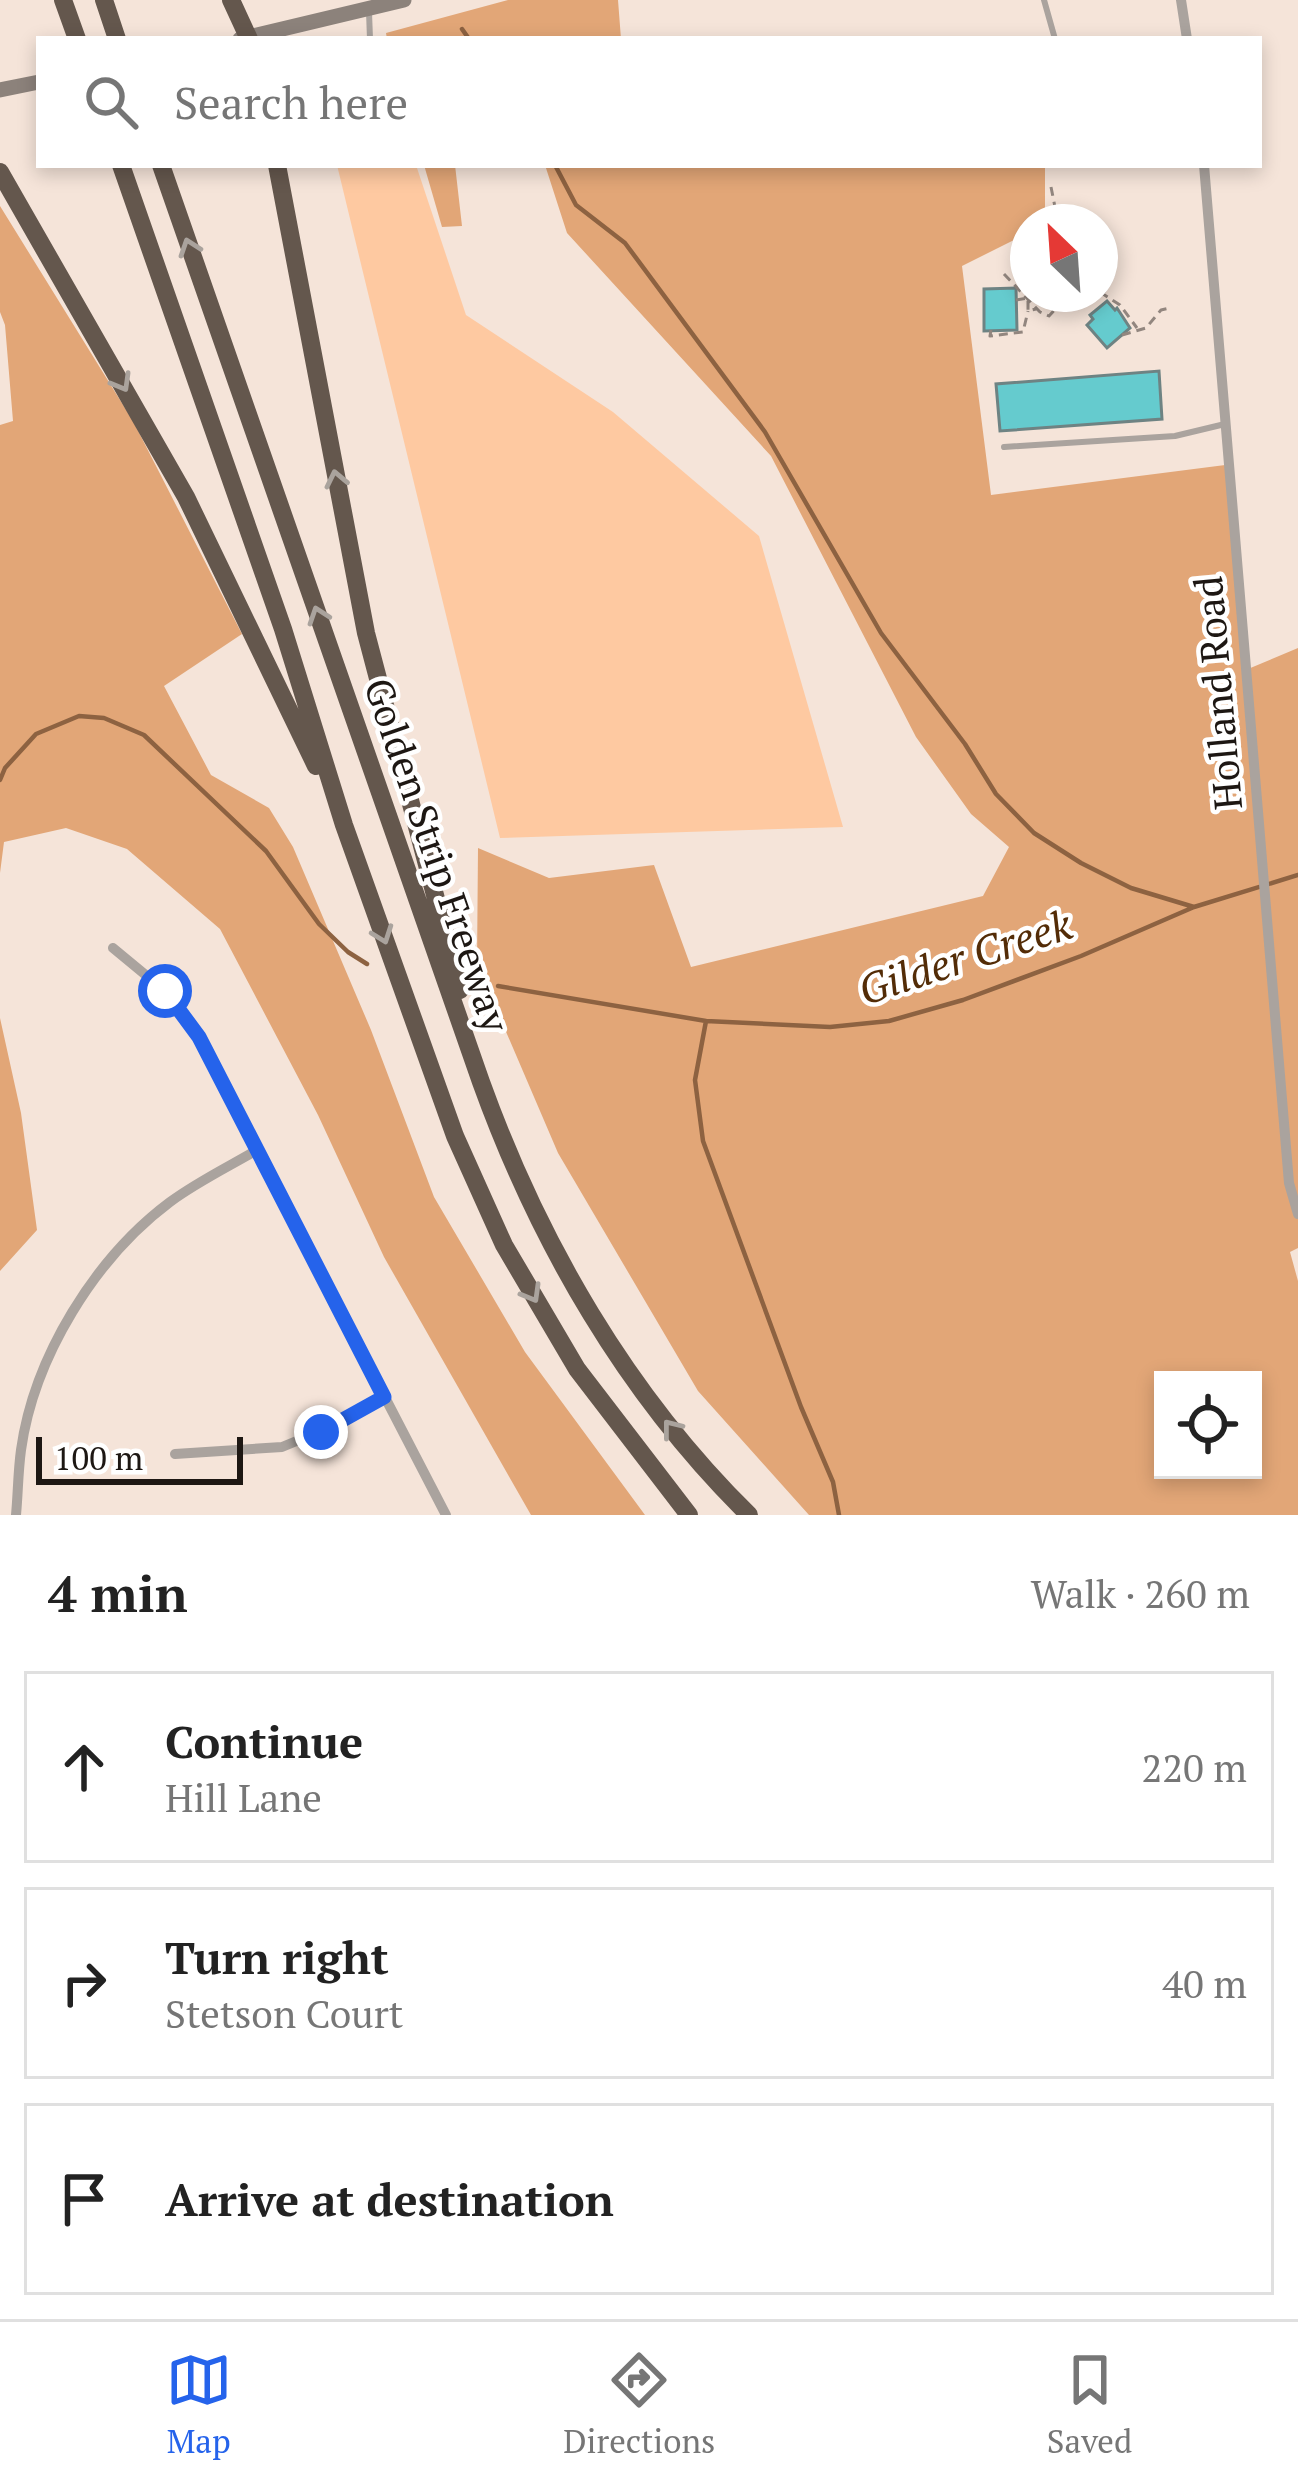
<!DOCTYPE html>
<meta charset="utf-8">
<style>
:root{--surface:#fff;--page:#f6f6f6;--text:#222;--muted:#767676;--line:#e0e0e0;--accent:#2563eb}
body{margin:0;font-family:"PT Serif",serif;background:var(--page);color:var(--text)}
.controls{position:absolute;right:36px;bottom:36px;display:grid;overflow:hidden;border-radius:0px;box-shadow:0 6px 18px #0003}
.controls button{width:108px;height:108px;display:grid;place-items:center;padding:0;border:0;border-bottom:3px solid var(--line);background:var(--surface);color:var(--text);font:60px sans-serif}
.compass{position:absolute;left:1010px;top:204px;width:108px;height:108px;border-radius:50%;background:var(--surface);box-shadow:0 6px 18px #0003;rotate:335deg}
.scale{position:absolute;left:36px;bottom:30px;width:207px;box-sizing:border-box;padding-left:12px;border:6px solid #1d1713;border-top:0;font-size:33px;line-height:42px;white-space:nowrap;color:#1d1713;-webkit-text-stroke:9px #fff;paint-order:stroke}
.stop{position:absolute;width:36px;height:36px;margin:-27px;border:9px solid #2563eb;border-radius:50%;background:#fff}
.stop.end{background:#2563eb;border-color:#fff;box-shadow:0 3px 12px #0008}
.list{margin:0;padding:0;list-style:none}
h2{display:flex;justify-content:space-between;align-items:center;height:156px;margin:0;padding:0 48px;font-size:51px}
h2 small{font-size:39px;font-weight:400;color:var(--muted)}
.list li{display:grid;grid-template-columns:78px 1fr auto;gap:36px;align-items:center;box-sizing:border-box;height:192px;margin:0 24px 24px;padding:0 24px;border:3px solid var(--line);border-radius:0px}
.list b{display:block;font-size:45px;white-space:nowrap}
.list p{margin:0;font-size:39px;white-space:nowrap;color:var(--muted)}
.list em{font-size:39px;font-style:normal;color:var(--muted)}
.icon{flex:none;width:66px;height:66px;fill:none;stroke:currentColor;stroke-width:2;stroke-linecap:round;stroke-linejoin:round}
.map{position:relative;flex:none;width:1298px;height:1515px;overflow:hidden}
.search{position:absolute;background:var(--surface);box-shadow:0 6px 18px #0003;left:36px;right:36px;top:36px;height:132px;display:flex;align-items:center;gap:30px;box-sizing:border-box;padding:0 42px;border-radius:0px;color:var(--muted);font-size:45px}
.sheet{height:804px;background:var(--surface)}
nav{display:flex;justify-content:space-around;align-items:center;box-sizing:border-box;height:168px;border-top:3px solid var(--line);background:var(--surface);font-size:33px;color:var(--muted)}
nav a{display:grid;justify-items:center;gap:6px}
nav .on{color:var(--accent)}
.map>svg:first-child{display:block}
</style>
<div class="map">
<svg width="1298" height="1515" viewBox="0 0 1298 1515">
<rect width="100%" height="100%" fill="#f5e4d9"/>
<path fill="#fec9a1" d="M337 165H416L466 315 613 412 759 536 843 827 500 838Z"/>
<path fill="#e2a677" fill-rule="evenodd" d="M508 0H618L621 39H387L386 33Z
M424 165H455L462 226 442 227Z
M545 165H1045V222H1028V233L962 266 991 495 1233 464 1248 669 1298 648V1248L1290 1252 1298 1281V1515H809L698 1391 558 1153 477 964 478 848 549 878 654 865 691 967 983 896 1009 847 971 814 916 737 771 456 567 233ZM1163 1380H1253V1470H1163Z
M0 206 133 421 242 634 164 686 211 775 269 808 293 847 371 1030 434 1197 525 1352 645 1515H531L384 1257 318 1115 220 929 127 849 66 828 4 842 0 873V425L13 421 5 325 0 312Z
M0 1018 21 1113 37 1230 0 1271Z"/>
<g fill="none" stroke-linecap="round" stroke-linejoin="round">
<path stroke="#8d6241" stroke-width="4.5" d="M462 29 469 39
M555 165 576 205 625 243 765 432 881 633 965 744 996 794 1034 833 1081 863 1131 888 1194 907
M0 780 5 768 36 734 79 716 104 718 144 735 266 851 319 924 348 952 367 964
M498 986 706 1021 830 1027 889 1021 963 1000 1081 956 1194 907 1298 875
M706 1021 695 1080 703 1141 801 1407 833 1482 839 1515"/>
</g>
<path fill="#65cbce" stroke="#6e8383" stroke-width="3" d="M1016 288 1017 330 984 331V289Z
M1107 301 1115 310 1117 308 1130 328 1107 348 1087 325 1093 319 1090 315Z
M1159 371 1162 419 1000 431 996 384Z"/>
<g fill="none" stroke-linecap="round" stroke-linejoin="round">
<path stroke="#92867f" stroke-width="3" stroke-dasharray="9 6" stroke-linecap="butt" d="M1051 187 1055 207 1068 209 1084 219
M1004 274 1040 312 1049 316 1069 294
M1100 292 1120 305 1137 328
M1104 292 1113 276 1109 249
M1016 300 1028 298V311L1036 309
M991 330 990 336 1023 332 1028 311
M1122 335 1146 328 1161 310 1170 308"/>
<path stroke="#aaa39e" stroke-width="6" d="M1044 0 1055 39
M369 12 370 39
M1004 447 1175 436 1225 424"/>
<path stroke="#aaa39e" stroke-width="10" d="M1181 0 1187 39
M1204 165 1289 1183 1298 1214
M113 948 165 991 191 1023 446 1515
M175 1454 282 1447 345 1421 384 1398
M16 1515C18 1494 18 1472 21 1450 34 1357 95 1258 170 1202 197 1182 228 1167 257 1150"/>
<path stroke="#8c827b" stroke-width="15" d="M240 39 404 0
M0 90 39 82"/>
<path stroke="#64574d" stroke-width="18" d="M63 0 77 39
M104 0 117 39
M231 0 249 39
M121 165 283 629 344 825 455 1136 504 1245 577 1369 689 1515
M161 165 481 1082C539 1243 627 1395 749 1515
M277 165 366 633 460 990
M0 172 186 497 316 766"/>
</g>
<defs><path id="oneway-chevron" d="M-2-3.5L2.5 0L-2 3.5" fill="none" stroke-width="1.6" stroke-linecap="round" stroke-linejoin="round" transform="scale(3)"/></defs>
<g stroke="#aaa39d">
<use href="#oneway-chevron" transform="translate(189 247) rotate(-109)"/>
<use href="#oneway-chevron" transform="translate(122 383) rotate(60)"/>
<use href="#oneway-chevron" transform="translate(336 479) rotate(-102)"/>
<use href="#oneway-chevron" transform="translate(318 615) rotate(-109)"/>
<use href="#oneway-chevron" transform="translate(383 935) rotate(70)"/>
<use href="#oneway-chevron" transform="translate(532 1294) rotate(60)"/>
<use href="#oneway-chevron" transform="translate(671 1428) rotate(-128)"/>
</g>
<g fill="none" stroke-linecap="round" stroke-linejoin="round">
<path stroke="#2563eb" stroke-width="15" d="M165 991 199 1037 384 1397 321 1432"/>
</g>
<g text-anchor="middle" stroke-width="9" stroke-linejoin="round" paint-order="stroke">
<g font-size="39" fill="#1d1713" stroke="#fff">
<text transform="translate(1218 693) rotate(-95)" y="14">Holland Road</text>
<text transform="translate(437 855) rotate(71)" y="14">Golden Strip Freeway</text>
</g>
<g font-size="42" font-style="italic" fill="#532c07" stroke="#fff">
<text transform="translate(965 957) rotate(-18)" y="15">Gilder Creek</text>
</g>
</g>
</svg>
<div class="controls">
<button><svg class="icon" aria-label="locate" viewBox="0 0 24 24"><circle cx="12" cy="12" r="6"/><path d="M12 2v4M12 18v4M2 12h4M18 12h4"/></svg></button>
</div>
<svg class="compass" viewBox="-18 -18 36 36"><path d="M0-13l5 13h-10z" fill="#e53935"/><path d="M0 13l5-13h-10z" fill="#767676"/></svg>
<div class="scale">100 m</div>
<div class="stop" style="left:165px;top:991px"></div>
<div class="stop end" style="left:321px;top:1432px"></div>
<div class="search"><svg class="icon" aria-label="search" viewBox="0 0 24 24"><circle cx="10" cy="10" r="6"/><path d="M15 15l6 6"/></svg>Search here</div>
</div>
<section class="sheet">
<h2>4 min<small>Walk · 260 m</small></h2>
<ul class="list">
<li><svg class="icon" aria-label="ahead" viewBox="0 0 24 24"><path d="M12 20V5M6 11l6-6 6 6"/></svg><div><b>Continue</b><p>Hill Lane</p></div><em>220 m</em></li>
<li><svg class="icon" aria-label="right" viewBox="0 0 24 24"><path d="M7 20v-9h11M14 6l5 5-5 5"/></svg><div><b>Turn right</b><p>Stetson Court</p></div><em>40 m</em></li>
<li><svg class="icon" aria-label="arrive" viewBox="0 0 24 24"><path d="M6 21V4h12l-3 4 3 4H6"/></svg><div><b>Arrive at destination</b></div></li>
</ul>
</section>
<nav>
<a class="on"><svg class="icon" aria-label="map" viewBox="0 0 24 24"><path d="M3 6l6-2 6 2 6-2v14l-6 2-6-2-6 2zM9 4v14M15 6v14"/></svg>Map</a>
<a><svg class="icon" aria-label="directions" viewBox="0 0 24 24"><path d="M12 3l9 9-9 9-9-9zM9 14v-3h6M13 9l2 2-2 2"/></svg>Directions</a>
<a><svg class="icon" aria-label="saved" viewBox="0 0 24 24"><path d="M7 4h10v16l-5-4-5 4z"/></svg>Saved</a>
</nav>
